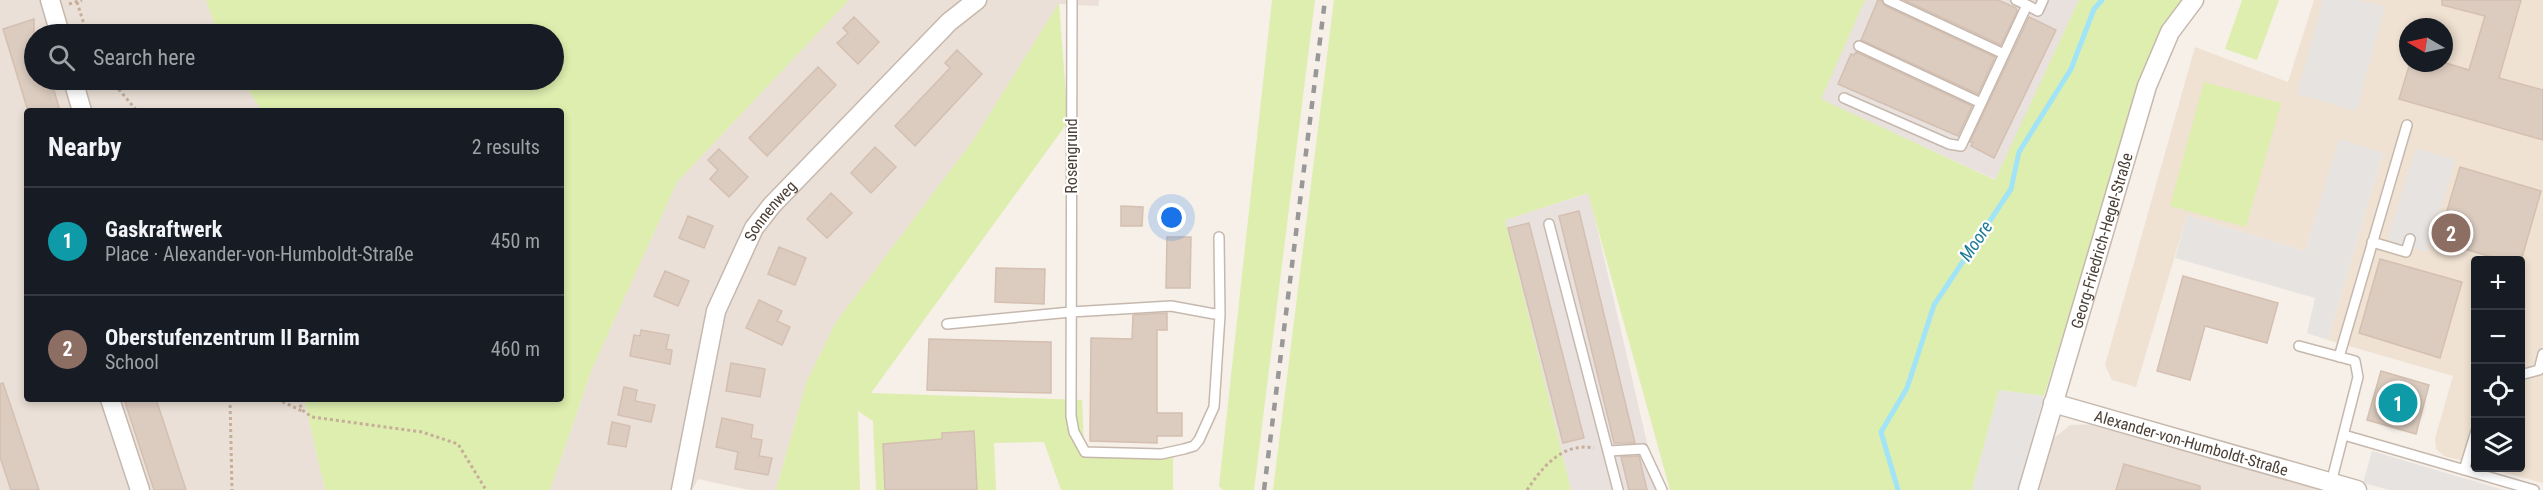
<!DOCTYPE html>
<meta charset="utf-8">
<style>
:root{--surface:#171b24;--page:#20242c;--text:#f1f3f6;--muted:#9ea1a6;--line:#363941;--accent:#8c9099}
body{margin:0;font-family:"Roboto Condensed",sans-serif;background:var(--page);color:var(--text)}
.controls{position:absolute;right:18px;bottom:18px;display:grid;overflow:hidden;border-radius:6px;box-shadow:0 3px 9px #0003}
.controls button{width:54px;height:54px;display:grid;place-items:center;padding:0;border:0;border-bottom:2px solid var(--line);background:var(--surface);color:var(--text);font:30px sans-serif}
.compass{position:absolute;left:2399px;top:18px;width:54px;height:54px;border-radius:50%;background:var(--surface);box-shadow:0 3px 9px #0003;rotate:279deg}
.you{position:absolute;left:1172px;top:218px;width:21px;height:21px;margin:-15px;border:4px solid #fff;border-radius:50%;background:#1a73e8;box-shadow:0 0 0 9px #1a73e833}
.badge{display:grid;place-items:center;width:39px;height:39px;border-radius:50%;background:var(--accent);color:#fff;font-size:20px;font-weight:700}
.pin{position:absolute;translate:-50% -50%;border:3px solid #fff;box-shadow:0 2px 6px #0006}
.list{margin:0;padding:0;list-style:none}
h2{display:flex;justify-content:space-between;align-items:center;height:78px;margin:0;padding:0 24px;font-size:26px}
h2 small{font-size:20px;font-weight:400;color:var(--muted)}
.list li{display:grid;grid-template-columns:39px 1fr auto;gap:18px;align-items:center;box-sizing:border-box;height:108px;padding:0 24px;border-top:2px solid var(--line)}
.list b{display:block;font-size:22px;white-space:nowrap}
.list p{margin:0;font-size:20px;white-space:nowrap;color:var(--muted)}
.list em{font-size:20px;font-style:normal;color:var(--muted)}
.icon{flex:none;width:33px;height:33px;fill:none;stroke:currentColor;stroke-width:2;stroke-linecap:round;stroke-linejoin:round}
.map{position:relative;flex:none;width:2543px;height:490px;overflow:hidden}
.search{position:absolute;background:var(--surface);box-shadow:0 3px 9px #0003;left:24px;top:24px;width:540px;height:66px;display:flex;align-items:center;gap:15px;box-sizing:border-box;padding:0 21px;border-radius:33px;color:var(--muted);font-size:22px}
.panel{position:absolute;background:var(--surface);box-shadow:0 3px 9px #0003;left:24px;top:108px;width:540px;height:294px;border-radius:6px}
.map>svg:first-child{display:block}
</style>
<div class="map">
<svg width="2543" height="490" viewBox="0 0 2543 490">
<rect width="100%" height="100%" fill="#f6f0e9"/>
<path fill="#eae0d7" d="M0 0H206L218 34H34V80H242L262 111H27V399H306L305 403 325 490H0Z
M849 0H1099L1098 6 1059 4 974 139 836 322 807 381 776 490H749L698 479 692 490H550L592 369 677 182Z
M2099 424 2321 490H2039L2054 438 2070 425Z"/>
<path fill="#e8e1de" d="M1865 0H2079L1996 180 1820 99Z
M1589 193 1658 490H1571L1504 220Z"/>
<path fill="#f0e2d2" fill-rule="evenodd" d="M2314 0H2543V483L2487 468H2520V260H2476L2475 464 2444 456 2436 449 2435 438 2453 376 2328 340 2383 153 2339 140 2305 251 2187 215 2136 387 2112 380 2105 365 2195 47 2288 82ZM2408 27H2444V63H2408Z"/>
<path fill="#ddeeae" d="M206 0H849L677 182 592 369 550 490H325L305 403 306 399H561V111H262L242 80H554V34H218Z
M1272 0H1315L1254 490H1223L1219 486Z
M1334 0H1865L1821 99 1995 180 2079 0H2183L2145 69 2044 396 1999 390 1972 490H1670L1588 193 1505 220 1571 490H1273Z
M2242 0H2279L2257 60 2225 49Z
M1059 3 1068 122 871 393 1082 400 1084 448 1173 451V490H1061L1044 442 994 443 996 490H876L873 421 858 411 860 490H776L807 381 836 322 974 139Z
M2204 82 2281 103 2246 227 2170 206Z"/>
<path fill="#e7e3e1" d="M2323 0H2360L2385 7 2356 111 2297 94Z
M2339 139 2383 153 2328 340 2307 333 2315 298 2175 258 2187 215 2305 251Z
M2416 148 2456 160 2427 252 2387 240Z
M1999 390 2044 396 2018 490H1972Z
M2372 451 2504 490H2390L2363 483Z"/>
<g fill="none" stroke-linecap="round" stroke-linejoin="round">
<path stroke="#a1e4f7" stroke-width="5" d="M1898 490 1881 432 1907 388 1934 305 2011 189 2019 152 2071 69 2094 9 2102 0"/>
</g>
<path fill="#dcccc0" stroke="#d4bfb0" stroke-width="1.5" d="M1878 0H1881L1885 6 1995 57 1978 94 1861 40Z
M1904 0H1998L2016 8 2017 11 2001 45Z
M2442 0H2521L2499 78 2543 90V140L2399 99 2410 63H2446L2469 70 2485 16 2442 5Z
M854 17 879 42 858 64 837 43 848 33 843 28Z
M2029 17 2056 30 1994 158 1971 146 1973 143 1970 142Z
M34 19V80H51L60 111H28L3 29Z
M957 50 982 74 915 146 895 126 950 68 945 63Z
M1856 52 1972 106 1958 136 1838 84 1851 54 1854 55Z
M818 67 836 85 767 156 749 138Z
M875 147 896 167 871 193 851 173Z
M719 149 748 177 729 197 710 179 718 170 708 160Z
M2460 167 2541 191 2521 261H2505L2438 241Z
M831 193 852 213 827 238 807 219Z
M1121 206 1143 207 1142 226H1121Z
M1579 211 1635 443H1614L1611 430 1559 216Z
M688 216 713 226 704 248 679 238Z
M1529 223 1584 438 1563 443 1508 228Z
M1167 237H1191L1190 288H1166Z
M779 247 806 258 795 285 768 274Z
M2380 259 2462 282 2440 358 2359 333Z
M996 268 1045 269 1044 304 995 302Z
M665 271 689 281 678 306 654 296Z
M2183 276 2278 303 2267 343 2205 326 2190 380 2157 371Z
M759 300 782 311 777 321 790 327 782 345 746 328Z
M1167 313V330H1157V413H1182V436H1157V443L1090 441 1091 338 1132 339 1133 315Z
M641 330 669 335 666 349 672 350 670 364 630 356 634 335 640 336Z
M929 339 1051 342V393L927 390Z
M731 363 765 369 760 397 726 391Z
M2381 371 2429 385 2416 434 2367 420Z
M3 383 39 490H11L0 457V384Z
M624 387 637 390 635 401 655 405 651 422 618 415Z
M124 399H156L186 490H154Z
M722 418 753 425 751 438 762 440 759 456 772 458 768 475 735 469 738 452 716 447Z
M612 422 630 426 626 447 608 444Z
M974 431 977 490H885L883 444 942 439V433Z
M1639 456 1647 490H1629L1621 457Z
M2124 464 2200 486V490H2116Z"/>
<g fill="none" stroke-linecap="round" stroke-linejoin="round">
<g stroke="#c6b8ad" stroke-width="12">
<path id="service" d="M1072 0 1071 416 1074 432 1085 452 1161 454 1184 449 1194 446 1199 440 1214 407 1220 315 1219 237
M1888 0 2004 54
M2027 5 2038 11 2043 0
M1859 46 1981 103
M1844 98 1949 144 1961 146 2027 5 2016 0
M1549 224 1618 490
M2372 242 2406 252 2410 239
M947 324 1071 312 1171 306 1220 315
M2299 346 2355 361 2358 377 2331 483
M2339 357 2407 125
M2520 375 2539 370 2543 354
M2344 435 2534 490
M1609 451 1643 449 1662 490
M2464 470 2476 431"/>
</g>
<g stroke="#c6b8ad" stroke-width="21">
<g id="minor">
<path d="M50 0 60 34"/>
<path d="M73 80 82 111"/>
<path d="M110 399 140 490"/>
<path id="s1" d="M2053 403 2357 490"/>
<path id="s2" d="M681 490 716 311 754 228 772 205 949 22 977 0"/>
<path id="s3" d="M2028 490 2147 86 2170 32 2194 0"/>
</g>
</g>
<path stroke="#c6ae9a" stroke-width="3" stroke-dasharray="3 3" stroke-linecap="butt" d="M77 2 87 34
M69 4 82 0
M111 80 137 111
M230 399 232 490
M277 399 302 411
M298 399 302 410 312 417 422 432 458 444 486 490
M1527 490C1543 466 1563 442 1594 448"/>
<use href="#service" stroke="#fff" stroke-width="9"/>
<use href="#minor" stroke="#fff" stroke-width="18"/>
<path stroke="#989898" stroke-width="4.5" stroke-dasharray="8 8" stroke-linecap="butt" d="M1264 490 1325 0"/>
</g>
<g text-anchor="middle" stroke-width="4.5" stroke-linejoin="round" paint-order="stroke">
<g font-size="16" fill="#4b3f36" stroke="#fff">
<text transform="translate(1071 156) rotate(-90)" y="6">Rosengrund</text>
<text dy="6" stroke="none"><textPath href="#s2" startOffset="297">Sonnenweg</textPath></text>
<text dy="6" stroke="none"><textPath href="#s3" startOffset="260">Georg-Friedrich-Hegel-Straße</textPath></text>
<text dy="6" stroke="none"><textPath href="#s1" startOffset="144">Alexander-von-Humboldt-Straße</textPath></text>
</g>
<g font-size="18" font-style="italic" fill="#1f7a96" stroke="#fff">
<text transform="translate(1976 241) rotate(-56)" y="6">Moore</text>
</g>
</g>
</svg>
<div class="controls">
<button>+</button>
<button>−</button>
<button><svg class="icon" aria-label="locate" viewBox="0 0 24 24"><circle cx="12" cy="12" r="6"/><path d="M12 2v4M12 18v4M2 12h4M18 12h4"/></svg></button>
<button><svg class="icon" aria-label="layers" viewBox="0 0 24 24"><path d="M12 4l9 5-9 5-9-5zM3 14l9 5 9-5"/></svg></button>
</div>
<svg class="compass" viewBox="-18 -18 36 36"><path d="M0-13l5 13h-10z" fill="#e53935"/><path d="M0 13l5-13h-10z" fill="#9ea1a6"/></svg>
<div class="you"></div>
<div class="pin badge" style="left:2398px;top:403px;background:#0f9aa8">1</div>
<div class="pin badge" style="left:2451px;top:233px;background:#8d6e63">2</div>
<div class="search"><svg class="icon" aria-label="search" viewBox="0 0 24 24"><circle cx="10" cy="10" r="6"/><path d="M15 15l6 6"/></svg>Search here</div>
<section class="panel">
<h2>Nearby<small>2 results</small></h2>
<ul class="list">
<li><span class="badge" style="background:#0f9aa8">1</span><div><b>Gaskraftwerk</b><p>Place · Alexander-von-Humboldt-Straße</p></div><em>450 m</em></li>
<li><span class="badge" style="background:#8d6e63">2</span><div><b>Oberstufenzentrum II Barnim</b><p>School</p></div><em>460 m</em></li>
</ul>
</section>
</div>
